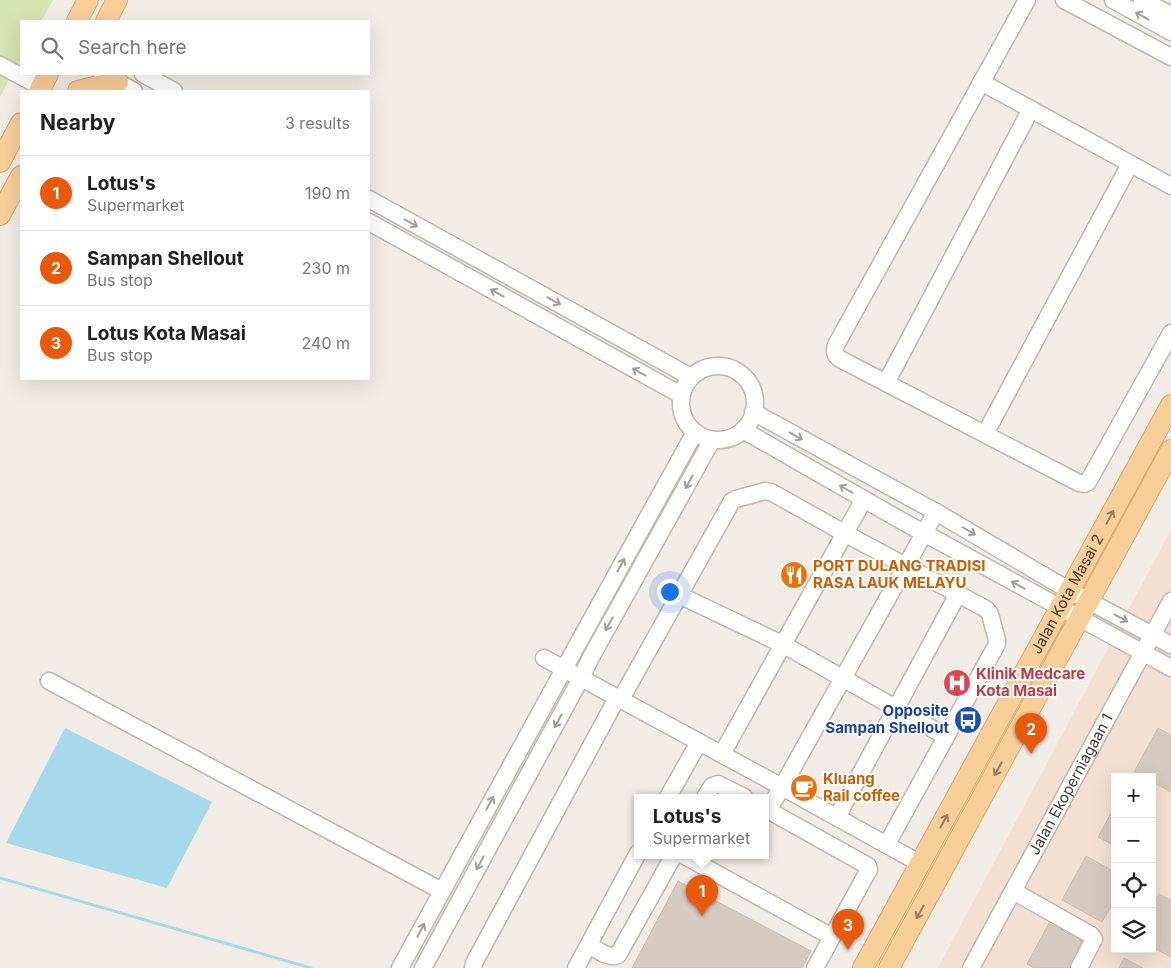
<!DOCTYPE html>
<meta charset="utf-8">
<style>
:root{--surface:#fff;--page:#f2f2f2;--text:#222;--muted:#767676;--line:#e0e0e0;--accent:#ea580c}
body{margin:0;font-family:Inter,sans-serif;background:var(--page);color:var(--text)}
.controls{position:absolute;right:15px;bottom:15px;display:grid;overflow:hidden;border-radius:0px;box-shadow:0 5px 20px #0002}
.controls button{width:45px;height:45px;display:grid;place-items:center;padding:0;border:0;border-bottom:1px solid var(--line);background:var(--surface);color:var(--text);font:25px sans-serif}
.you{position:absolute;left:669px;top:591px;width:18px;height:18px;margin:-12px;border:4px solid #fff;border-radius:50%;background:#1a73e8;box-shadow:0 0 0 8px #1a73e833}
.badge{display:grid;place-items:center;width:32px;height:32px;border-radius:50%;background:var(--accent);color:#fff;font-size:16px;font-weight:700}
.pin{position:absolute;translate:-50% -41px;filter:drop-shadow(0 1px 2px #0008)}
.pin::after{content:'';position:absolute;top:26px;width:18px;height:15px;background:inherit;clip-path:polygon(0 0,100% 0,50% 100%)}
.popup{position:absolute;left:634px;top:794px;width:135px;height:65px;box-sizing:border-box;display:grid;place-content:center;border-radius:0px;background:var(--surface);filter:drop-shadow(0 1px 4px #0005);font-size:16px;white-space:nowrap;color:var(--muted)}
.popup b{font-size:19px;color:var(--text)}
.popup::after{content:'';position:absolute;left:50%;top:100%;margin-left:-10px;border:10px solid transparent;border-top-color:var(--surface)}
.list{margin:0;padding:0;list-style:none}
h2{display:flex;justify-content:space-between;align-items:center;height:65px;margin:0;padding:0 20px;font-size:21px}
h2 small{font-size:16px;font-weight:400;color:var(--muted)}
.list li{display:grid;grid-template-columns:32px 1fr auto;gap:15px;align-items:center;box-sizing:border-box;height:75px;padding:0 20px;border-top:1px solid var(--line)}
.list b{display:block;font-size:19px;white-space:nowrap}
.list p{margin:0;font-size:16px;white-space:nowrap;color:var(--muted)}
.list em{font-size:16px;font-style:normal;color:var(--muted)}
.icon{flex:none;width:28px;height:28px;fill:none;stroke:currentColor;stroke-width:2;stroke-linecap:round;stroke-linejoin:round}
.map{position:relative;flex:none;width:1171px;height:968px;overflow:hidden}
.search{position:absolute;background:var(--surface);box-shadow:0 5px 20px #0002;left:20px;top:20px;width:350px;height:55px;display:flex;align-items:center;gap:12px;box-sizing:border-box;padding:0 18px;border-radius:0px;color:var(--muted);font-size:19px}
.panel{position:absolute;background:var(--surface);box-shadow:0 5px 20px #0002;left:20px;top:90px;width:350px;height:290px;border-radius:0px}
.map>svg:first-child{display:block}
</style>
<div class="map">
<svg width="1171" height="968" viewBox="0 0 1171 968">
<rect width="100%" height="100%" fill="#f2ece6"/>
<path fill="#f3e0d2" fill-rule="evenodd" d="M1171 530V968H938ZM1115 777H1152V949H1115Z"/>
<path fill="#d5e4b1" d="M0 0H53L41 21H21V58L0 97Z"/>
<path fill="#a6daeb" d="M65 728 212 802 167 888 6 843Z"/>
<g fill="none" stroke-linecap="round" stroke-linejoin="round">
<path stroke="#a6daeb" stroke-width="3" d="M0 878 311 968"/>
</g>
<path fill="#d6c9bf" stroke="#cdbdb0" d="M948 672 965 681 960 691 942 682Z
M1158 728 1171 735V792L1152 782V777H1143L1134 772Z
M1115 806V846L1098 837Z
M1086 856 1115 872V899L1102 922 1062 900Z
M678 881 811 951 802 968H632Z
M1159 894 1171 900V957L1152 947V906Z
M1049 923 1082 941 1070 963 1069 968H1034L1027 964Z
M1124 958 1143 968H1119Z"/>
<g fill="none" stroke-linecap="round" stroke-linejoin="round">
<g stroke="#c0b6ac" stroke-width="19">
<g id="minor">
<path d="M1027 0 836 345C834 352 835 355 840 359L1079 483 1084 484 1088 482 1171 333"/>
<path d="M1064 0 1171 57"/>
<path d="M1113 0 1171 32"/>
<path d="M1142 0 1171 15"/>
<path d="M0 65 41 87"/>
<path d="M102 74 134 91"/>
<path d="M143 74 174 91"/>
<path d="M981 82 1171 186"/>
<path d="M369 199 691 377"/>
<path d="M369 222 681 395"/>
<circle cx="718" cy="403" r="37"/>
<path d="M886 383 1031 109"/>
<path d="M753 412 936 512 1070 591 1171 645"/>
<path d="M743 430 902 521 1171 668"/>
<path d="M985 434 1130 164"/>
<path d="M679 595 784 645 945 736"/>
<path d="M544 658 782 787 921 864"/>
<path d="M49 681 442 891"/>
<path d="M621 699 732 501 736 499 765 491 771 492 846 534 986 609 990 614 997 640V644L887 844"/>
<path d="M722 754 864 499"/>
<path d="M668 797 699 742"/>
<path d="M705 797 712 786 718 784 744 797"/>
<path d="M766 809 868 866 869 870 867 873 815 968"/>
<path d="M768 810 782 787 936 512"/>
<path d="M837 817 958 594"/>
<path d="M683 855 832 937"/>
<path d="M1013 891 1091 935 1094 939 1079 968"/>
<path d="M589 945C598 950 608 959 618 955L674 855"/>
<path d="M400 968 575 649 695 432"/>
<path d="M423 968 581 678 590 659 712 440"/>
<path d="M473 968 474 963 617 698"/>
<path d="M576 968 638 853"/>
<path id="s1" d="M971 968 1171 601"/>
</g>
</g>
<g stroke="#dca76a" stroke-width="22">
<g id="major">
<path d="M77 21 88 0"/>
<path d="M106 21 117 0"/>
<path d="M39 91 48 74"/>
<path d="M78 91 106 84 118 82"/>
<path d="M0 162 21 123"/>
<path d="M0 215 21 176"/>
<path id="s2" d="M863 968 1171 405"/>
<path d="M889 968 1171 450"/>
</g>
</g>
<use href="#minor" stroke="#fff" stroke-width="16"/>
<use href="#major" stroke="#f8ce99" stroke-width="20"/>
</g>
<defs><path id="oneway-shaft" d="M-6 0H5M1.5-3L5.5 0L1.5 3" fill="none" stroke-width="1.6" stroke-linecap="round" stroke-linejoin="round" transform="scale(1.25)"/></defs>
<g stroke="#a29e9a">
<use href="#oneway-shaft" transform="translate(1142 16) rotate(-151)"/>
<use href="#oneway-shaft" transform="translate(411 223) rotate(29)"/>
<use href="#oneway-shaft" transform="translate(497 293) rotate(-151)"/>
<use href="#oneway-shaft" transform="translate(554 301) rotate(29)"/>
<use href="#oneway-shaft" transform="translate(639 372) rotate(-151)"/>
<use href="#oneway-shaft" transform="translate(796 436) rotate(29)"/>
<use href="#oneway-shaft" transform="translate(689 482) rotate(119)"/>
<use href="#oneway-shaft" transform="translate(846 489) rotate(-150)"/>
<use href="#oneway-shaft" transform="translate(969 531) rotate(30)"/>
<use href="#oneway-shaft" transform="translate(621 565) rotate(-61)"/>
<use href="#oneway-shaft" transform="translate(1018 585) rotate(-151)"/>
<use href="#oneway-shaft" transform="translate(1121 618) rotate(28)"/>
<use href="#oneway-shaft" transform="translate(609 624) rotate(119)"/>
<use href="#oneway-shaft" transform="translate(558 721) rotate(119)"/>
<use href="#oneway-shaft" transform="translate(490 803) rotate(-61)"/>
<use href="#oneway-shaft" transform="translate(480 863) rotate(119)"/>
<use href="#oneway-shaft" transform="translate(421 930) rotate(-62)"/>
</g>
<g stroke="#957e63">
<use href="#oneway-shaft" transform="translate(1110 517) rotate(-62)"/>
<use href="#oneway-shaft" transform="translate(998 769) rotate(119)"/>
<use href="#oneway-shaft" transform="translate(944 821) rotate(-61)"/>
<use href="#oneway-shaft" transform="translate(920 912) rotate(119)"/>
</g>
<defs>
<g id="restaurant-disc" transform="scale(1.4375)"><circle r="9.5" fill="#e8710a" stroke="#fff"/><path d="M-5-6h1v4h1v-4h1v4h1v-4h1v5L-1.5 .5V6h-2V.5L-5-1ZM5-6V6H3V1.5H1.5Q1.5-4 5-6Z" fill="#fff"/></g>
<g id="hospital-disc" transform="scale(1.4375)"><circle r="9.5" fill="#e0444e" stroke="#fff"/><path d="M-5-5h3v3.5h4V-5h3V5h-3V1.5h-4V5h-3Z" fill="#fff"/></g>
<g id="bus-disc" transform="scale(1.4375)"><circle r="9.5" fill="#1a4fb4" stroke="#fff"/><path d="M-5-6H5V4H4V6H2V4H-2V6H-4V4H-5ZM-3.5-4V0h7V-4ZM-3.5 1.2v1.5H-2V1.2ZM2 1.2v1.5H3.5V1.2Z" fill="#fff"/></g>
<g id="cafe-disc" transform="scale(1.4375)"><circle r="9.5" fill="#e8710a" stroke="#fff"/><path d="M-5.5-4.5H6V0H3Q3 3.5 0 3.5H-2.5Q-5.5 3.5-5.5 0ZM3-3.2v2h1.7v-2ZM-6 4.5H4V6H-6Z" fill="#fff"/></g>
</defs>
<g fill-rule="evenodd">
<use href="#restaurant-disc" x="794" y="575"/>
<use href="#hospital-disc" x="957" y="683"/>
<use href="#bus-disc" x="968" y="720"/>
<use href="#cafe-disc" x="804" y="788"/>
</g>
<g text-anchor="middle" stroke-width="4" stroke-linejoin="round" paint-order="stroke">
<g font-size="15" font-weight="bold" fill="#c56008" stroke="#fff" text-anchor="start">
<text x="813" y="571">PORT DULANG TRADISI<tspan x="813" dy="17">RASA LAUK MELAYU</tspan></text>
<text x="823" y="784">Kluang<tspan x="823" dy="17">Rail coffee</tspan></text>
</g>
<g font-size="15" fill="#443c36" stroke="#fff">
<text dy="5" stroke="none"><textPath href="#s2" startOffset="426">Jalan Kota Masai 2</textPath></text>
<text dy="5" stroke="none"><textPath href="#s1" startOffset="209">Jalan Ekoperniagaan 1</textPath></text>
</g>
<g font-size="15" font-weight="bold" fill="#be3a42" stroke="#fff" text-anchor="start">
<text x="976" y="679">Klinik Medcare<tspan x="976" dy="17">Kota Masai</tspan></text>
</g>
<g font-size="15" font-weight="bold" fill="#164399" stroke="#fff" text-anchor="end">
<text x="949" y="716">Opposite<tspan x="949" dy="17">Sampan Shellout</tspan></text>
</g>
</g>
</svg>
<div class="controls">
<button>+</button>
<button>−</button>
<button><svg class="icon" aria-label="locate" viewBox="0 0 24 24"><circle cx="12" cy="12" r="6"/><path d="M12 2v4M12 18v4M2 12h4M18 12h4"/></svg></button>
<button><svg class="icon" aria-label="layers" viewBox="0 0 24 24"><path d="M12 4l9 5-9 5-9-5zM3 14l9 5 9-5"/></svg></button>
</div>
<div class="you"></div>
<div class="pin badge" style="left:702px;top:916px">1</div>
<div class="popup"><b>Lotus's</b>Supermarket</div>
<div class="pin badge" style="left:1031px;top:754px">2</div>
<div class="pin badge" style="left:848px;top:950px">3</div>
<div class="search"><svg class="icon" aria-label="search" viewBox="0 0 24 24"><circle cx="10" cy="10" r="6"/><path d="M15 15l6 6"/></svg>Search here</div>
<section class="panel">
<h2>Nearby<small>3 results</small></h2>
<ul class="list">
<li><span class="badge">1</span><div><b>Lotus's</b><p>Supermarket</p></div><em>190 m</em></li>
<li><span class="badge">2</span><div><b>Sampan Shellout</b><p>Bus stop</p></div><em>230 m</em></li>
<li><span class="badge">3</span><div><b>Lotus Kota Masai</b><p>Bus stop</p></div><em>240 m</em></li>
</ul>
</section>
</div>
